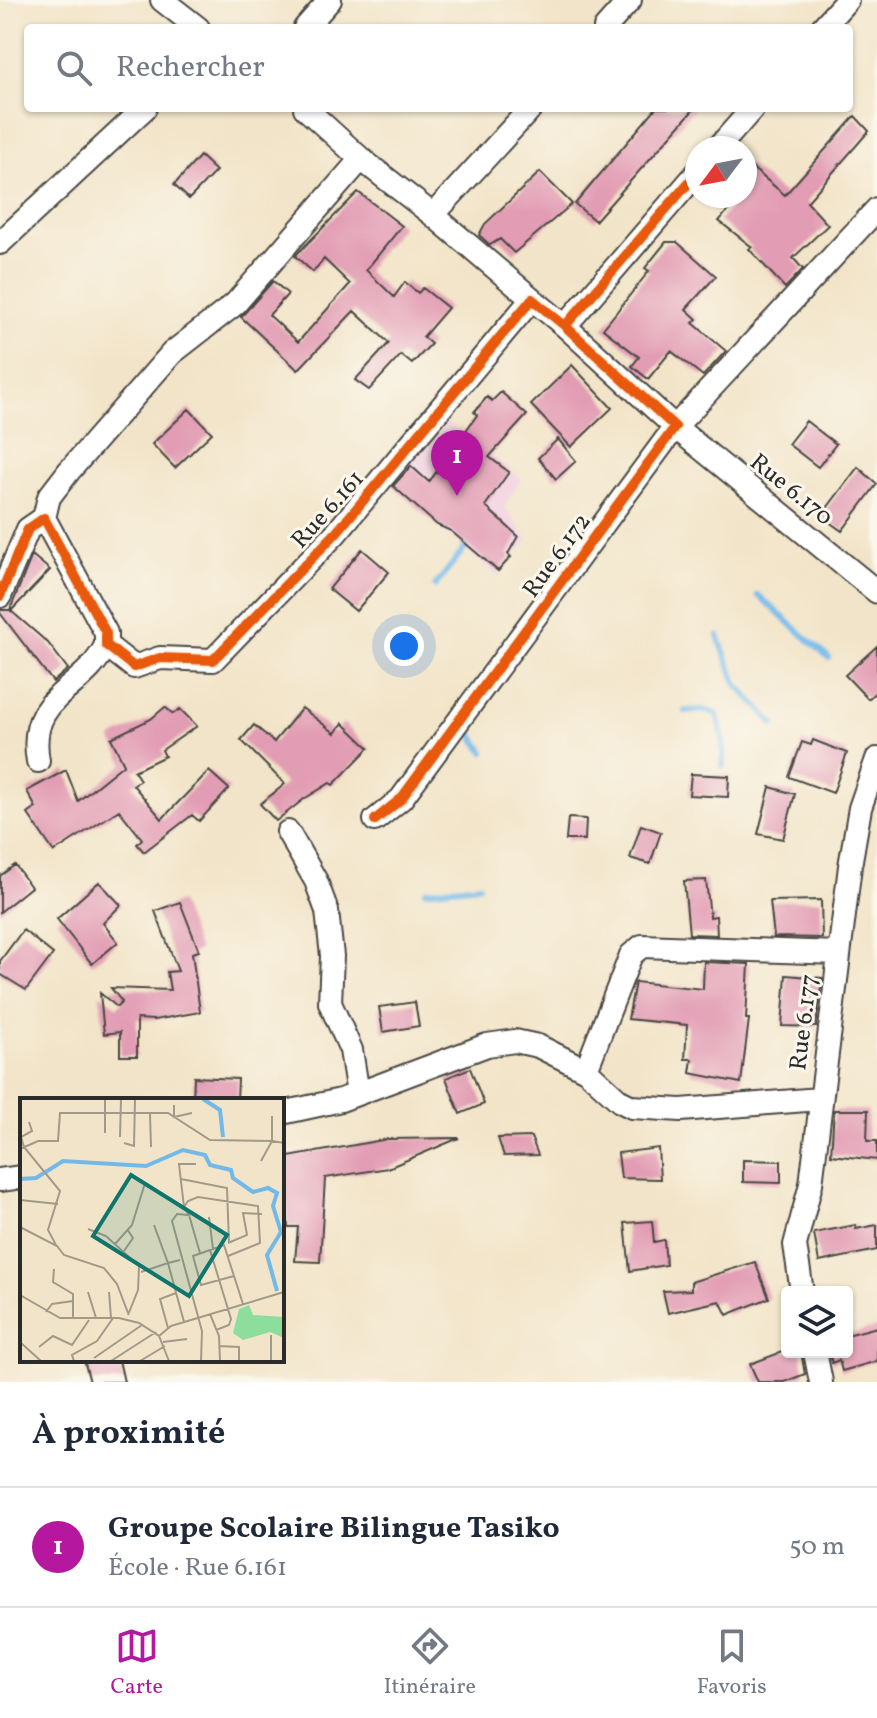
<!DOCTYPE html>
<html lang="fr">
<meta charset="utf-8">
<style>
:root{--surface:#fff;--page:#f6f6f7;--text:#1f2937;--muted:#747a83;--line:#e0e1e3;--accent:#b5179e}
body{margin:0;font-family:Vollkorn,serif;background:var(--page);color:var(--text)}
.controls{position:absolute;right:24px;bottom:24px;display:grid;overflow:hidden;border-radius:8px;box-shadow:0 2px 6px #0004}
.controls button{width:72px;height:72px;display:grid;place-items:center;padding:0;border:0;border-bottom:2px solid var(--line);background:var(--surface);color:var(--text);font:40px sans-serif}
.compass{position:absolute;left:685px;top:136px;width:72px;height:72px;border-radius:50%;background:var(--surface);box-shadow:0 2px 6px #0004;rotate:238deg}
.you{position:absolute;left:404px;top:646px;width:28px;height:28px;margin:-20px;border:6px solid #fff;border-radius:50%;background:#1a73e8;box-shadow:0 0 0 12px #1a73e833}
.badge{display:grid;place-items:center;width:52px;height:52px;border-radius:50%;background:var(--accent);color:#fff;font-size:26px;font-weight:700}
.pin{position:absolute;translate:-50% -66px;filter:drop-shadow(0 2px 4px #0008)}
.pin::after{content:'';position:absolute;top:42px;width:28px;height:24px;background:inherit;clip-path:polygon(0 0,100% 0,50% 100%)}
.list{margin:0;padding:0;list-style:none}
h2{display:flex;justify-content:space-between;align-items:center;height:104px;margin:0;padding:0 32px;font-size:34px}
h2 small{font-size:26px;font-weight:400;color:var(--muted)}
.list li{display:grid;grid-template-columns:52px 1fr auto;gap:24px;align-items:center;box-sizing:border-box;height:120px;padding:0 32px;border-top:2px solid var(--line)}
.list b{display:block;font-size:30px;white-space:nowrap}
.list p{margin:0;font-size:26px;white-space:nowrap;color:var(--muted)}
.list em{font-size:26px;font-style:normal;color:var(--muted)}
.icon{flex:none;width:44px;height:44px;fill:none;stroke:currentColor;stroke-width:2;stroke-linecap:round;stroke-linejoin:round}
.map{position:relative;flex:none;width:877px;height:1382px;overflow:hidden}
.search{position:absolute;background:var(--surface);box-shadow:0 2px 6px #0004;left:24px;right:24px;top:24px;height:88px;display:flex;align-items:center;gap:20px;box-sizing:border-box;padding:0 28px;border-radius:8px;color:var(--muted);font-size:30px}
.sheet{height:224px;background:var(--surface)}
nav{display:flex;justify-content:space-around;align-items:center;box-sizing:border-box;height:112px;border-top:2px solid var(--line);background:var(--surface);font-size:22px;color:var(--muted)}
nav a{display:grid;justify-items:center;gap:4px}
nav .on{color:var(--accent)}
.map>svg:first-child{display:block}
</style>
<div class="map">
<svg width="877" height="1382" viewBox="0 0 877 1382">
<rect width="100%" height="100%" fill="#fbf7ec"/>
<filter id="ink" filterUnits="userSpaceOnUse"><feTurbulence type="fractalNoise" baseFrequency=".0125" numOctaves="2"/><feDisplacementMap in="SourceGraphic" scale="16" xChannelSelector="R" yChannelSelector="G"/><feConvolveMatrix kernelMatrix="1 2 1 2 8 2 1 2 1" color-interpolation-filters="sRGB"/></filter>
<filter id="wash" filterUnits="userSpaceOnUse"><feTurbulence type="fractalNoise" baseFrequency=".006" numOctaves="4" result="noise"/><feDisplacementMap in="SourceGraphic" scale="32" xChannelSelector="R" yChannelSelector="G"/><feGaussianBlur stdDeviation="1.8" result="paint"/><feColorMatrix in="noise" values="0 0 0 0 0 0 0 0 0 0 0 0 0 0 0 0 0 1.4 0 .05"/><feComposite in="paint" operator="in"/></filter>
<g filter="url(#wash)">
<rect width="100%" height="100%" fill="#f2e4c8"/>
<path fill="#f2cfe1" d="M447 422 521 479 504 507 528 540 497 576 391 485Z"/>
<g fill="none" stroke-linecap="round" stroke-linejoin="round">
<path stroke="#72b9ea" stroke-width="6" d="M435 586 465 548
M758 595 829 658
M718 636 737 685 774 724
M685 711 705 710 717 714 723 739V766
M466 725 484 752
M426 891 479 885"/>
</g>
<g id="blocks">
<path fill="#e29cb4" d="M656 108H695L595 221 575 204Z
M855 116 869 131 807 202 828 225 793 258 803 269 785 288 749 249 752 247 719 221 730 208 715 196H745V162L785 195Z
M200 156 216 171 189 199 174 185Z
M540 172 572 204 514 253 500 239 490 245 479 235 485 224Z
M358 192 402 226 366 270 394 297 405 282 418 293 423 288 448 308 423 337 431 344 412 364 401 355 369 390 355 380 389 343 354 311 298 370 241 317 273 281 288 294 269 315 298 342 350 284 324 259 313 272 295 256Z
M666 242H677L716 276 686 309 697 319 693 323 726 351 703 376 671 351 648 379 632 366 639 357 603 329 649 271 645 268Z
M572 365 612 408 571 447 531 405Z
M501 392 527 415 489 457 509 472 485 506 518 536 508 554 511 557 498 571 451 531 437 525 393 486 411 466 429 482 477 415 474 412 487 397 492 401Z
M189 409 212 433 175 468 152 444Z
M806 421 836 444 818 467 788 444Z
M558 439 576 461 556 479 538 458Z
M858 467 877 484 842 531 821 516Z
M362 549 389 572 356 611 329 589Z
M32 555 50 570 11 611 48 643 68 669 53 682 0 613V610H10Z
M877 646V691L868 699 845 675Z
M165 707 173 714 180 709 197 726 162 750 165 756 134 771 140 780 133 785 162 819 209 771 229 789 199 821 192 815 144 852 137 844 142 839 119 810 54 852 28 814 36 808 27 791 66 770 78 801 124 764 111 738 151 719Z
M302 708 335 733 343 723 369 748 333 785 330 783 304 799 276 821 260 804 285 784 241 740 254 725 274 742Z
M813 740 847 753 833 793 789 777 802 742 811 745Z
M691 774 729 776 728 797 689 795Z
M770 787 795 794 783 839 758 834Z
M568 818 586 819 585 840H566Z
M641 825 661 832 650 864 630 858Z
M15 865 31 887 0 912V876Z
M706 880 710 917 716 916 717 935 689 934 684 881Z
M99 882 121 905 103 923 118 942 92 964 57 919Z
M821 900 822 938 774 937 770 901Z
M180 902 199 951 192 953 200 1012 154 1020 137 1019V1056H120V1032L104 1034 100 993 117 1007 122 1002 111 988 170 990 167 972 178 971 155 911Z
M23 930 53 954 26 990 0 974V961Z
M704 962 749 964 746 1019H749L741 1083 690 1073 692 1059H685L687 1025 628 1019 635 982 703 989Z
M786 975 822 978 816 1027 782 1026Z
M415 1002 419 1026 383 1032 379 1007Z
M470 1068 484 1104 460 1114 446 1078Z
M194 1077 238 1079 237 1100H193Z
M834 1110H868L867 1141H877V1160L831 1155Z
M531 1137 538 1155 504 1156 498 1138Z
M459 1138 388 1168 325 1178 320 1262 295 1261 298 1227H288L283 1158 388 1139Z
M658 1148 660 1179 621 1178 618 1153Z
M743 1160 781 1161V1183L743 1182Z
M652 1221 654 1242 664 1240 666 1265 630 1271 625 1223Z
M856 1225V1229L877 1225V1250L819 1262 814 1233Z
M755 1262 769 1298 727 1315 720 1301 668 1313 663 1291 691 1290V1282Z
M877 1327V1361L842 1371 839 1360 832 1363 829 1352H847V1335Z
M782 1352H801L805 1374 784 1382H758L750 1364Z
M84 1360H119L124 1382H90Z"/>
</g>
</g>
<g filter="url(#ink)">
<use href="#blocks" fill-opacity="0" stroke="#494743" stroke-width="2"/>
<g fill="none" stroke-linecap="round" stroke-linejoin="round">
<g stroke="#494743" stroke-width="26">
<path id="street" d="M162 0 198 28
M305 28 330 0
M605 28 630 0
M822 28 847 0
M305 108 361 159 433 215 531 108
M718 148 753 108
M877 209 675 427 877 592
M433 215 532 299
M0 243 145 108
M44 518 49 497 69 471 172 353 235 304 361 159
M0 596 28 529 44 518 106 633V645L134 667 160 658 213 660 336 533 532 299 565 326 697 173
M38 761C26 694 83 693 106 645
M375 820 401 799 675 427 565 326
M288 832 316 881 327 911 332 956 330 1003 351 1050 358 1094
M586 1070 631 955 642 946 838 953
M282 1113 341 1100 487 1045 515 1041 538 1046 586 1070 620 1101 632 1107 681 1110 819 1099
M0 1180 22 1177
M802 1292 795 1245 811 1184 850 866 860 808 877 759
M815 1352 821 1382"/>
</g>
<use href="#street" stroke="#fff" stroke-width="22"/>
<g stroke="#fbf7ec" stroke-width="15">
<path id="cycleway" d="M0 596 28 529 44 518 106 633V645L134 667 160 658 213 660 336 533 532 299 565 326 697 173
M375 820 401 799 675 427 565 326"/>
</g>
<use href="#cycleway" stroke="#e8590c" stroke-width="10"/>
</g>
</g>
<g text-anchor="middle" stroke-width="6" stroke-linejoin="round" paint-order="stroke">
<g font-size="24" fill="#2b2b2b" stroke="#fbf7ec">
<text transform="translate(792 489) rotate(39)" y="8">Rue 6.170</text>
<text transform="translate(327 509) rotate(-48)" y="8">Rue 6.161</text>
<text transform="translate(556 555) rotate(-54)" y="8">Rue 6.172</text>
<text transform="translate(803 1022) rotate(-83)" y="8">Rue 6.177</text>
</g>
</g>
<g transform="translate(20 1098)">
<rect width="264" height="264" fill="#f2e4c8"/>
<path d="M229 207 233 217 264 219V240L250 234 223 242 213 235 219 211Z" fill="#8ddd9c"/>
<path fill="none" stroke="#72b9ea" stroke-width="4" d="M183 1 200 12 203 39M0 81 16 80 43 63 126 68 163 52 185 57 190 67 211 72 213 80 233 94 248 90 257 95 253 108 261 134 247 157 257 193"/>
<path fill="none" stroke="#a29a89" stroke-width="2" d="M85 1V35M154 7V19L172 15M130 16 131 49M252 18V43L264 45M9 24 12 33 1 39 4 49 40 93 28 132 36 147M100 39 101 1M104 45 114 48 115 1M0 51 18 43H38L40 15H148L190 42 252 43 241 63M161 81 207 90 209 145M0 102 38 106M164 109 159 66H176M169 117 180 155M189 119 193 151M134 127 148 165 160 162M0 129 37 148 44 157 84 170 97 186 108 215M68 131 86 138 119 168 118 192 108 217M208 145 227 137 223 115 242 116M95 146 112 127 125 85M190 152 173 158 181 187 214 178M104 153 113 140 107 131M34 171 33 184 53 196V221M121 174 148 165 164 224M68 194 76 220M89 194 91 220M0 197 40 220H99L119 225 139 238 149 263M26 214 32 206 53 203M190 216 199 238 200 263M148 230 140 201 156 195M196 232 209 227 211 221 190 152 204 147 223 206M0 237 1 245 21 263M139 238 151 228 264 194M143 244 167 241M199 248 219 249V263M19 249 33 238 52 247 69 222M74 260 122 227M54 263 52 257 77 243 93 220M91 263 136 234M120 263 145 248M181 263 182 233 152 123 157 116 169 117 164 109 168 103 178 99 238 108 240 145 208 158M251 263V237"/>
<path fill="#0f766e" fill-opacity="0.15" stroke="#0f766e" stroke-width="4" d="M111 77 207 137 169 198 73 138Z"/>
<rect width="264" height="264" fill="none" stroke="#2b2b2b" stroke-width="4"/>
</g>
</svg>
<div class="controls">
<button><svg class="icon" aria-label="layers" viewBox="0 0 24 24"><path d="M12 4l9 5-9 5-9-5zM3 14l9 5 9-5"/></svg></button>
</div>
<svg class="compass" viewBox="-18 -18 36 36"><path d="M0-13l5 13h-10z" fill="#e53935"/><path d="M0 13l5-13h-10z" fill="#747a83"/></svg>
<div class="you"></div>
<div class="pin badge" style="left:457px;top:496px">1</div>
<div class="search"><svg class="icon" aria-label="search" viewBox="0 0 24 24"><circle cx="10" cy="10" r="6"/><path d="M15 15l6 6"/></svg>Rechercher</div>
</div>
<section class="sheet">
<h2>À proximité<small></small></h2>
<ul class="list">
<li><span class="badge">1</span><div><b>Groupe Scolaire Bilingue Tasiko</b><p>École · Rue 6.161</p></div><em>50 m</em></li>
</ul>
</section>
<nav>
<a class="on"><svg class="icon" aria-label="map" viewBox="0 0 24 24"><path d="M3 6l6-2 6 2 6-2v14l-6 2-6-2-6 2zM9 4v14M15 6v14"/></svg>Carte</a>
<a><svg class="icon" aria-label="directions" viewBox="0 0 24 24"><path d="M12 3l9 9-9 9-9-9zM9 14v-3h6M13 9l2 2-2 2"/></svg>Itinéraire</a>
<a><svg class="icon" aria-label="saved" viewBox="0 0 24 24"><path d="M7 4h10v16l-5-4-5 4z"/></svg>Favoris</a>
</nav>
